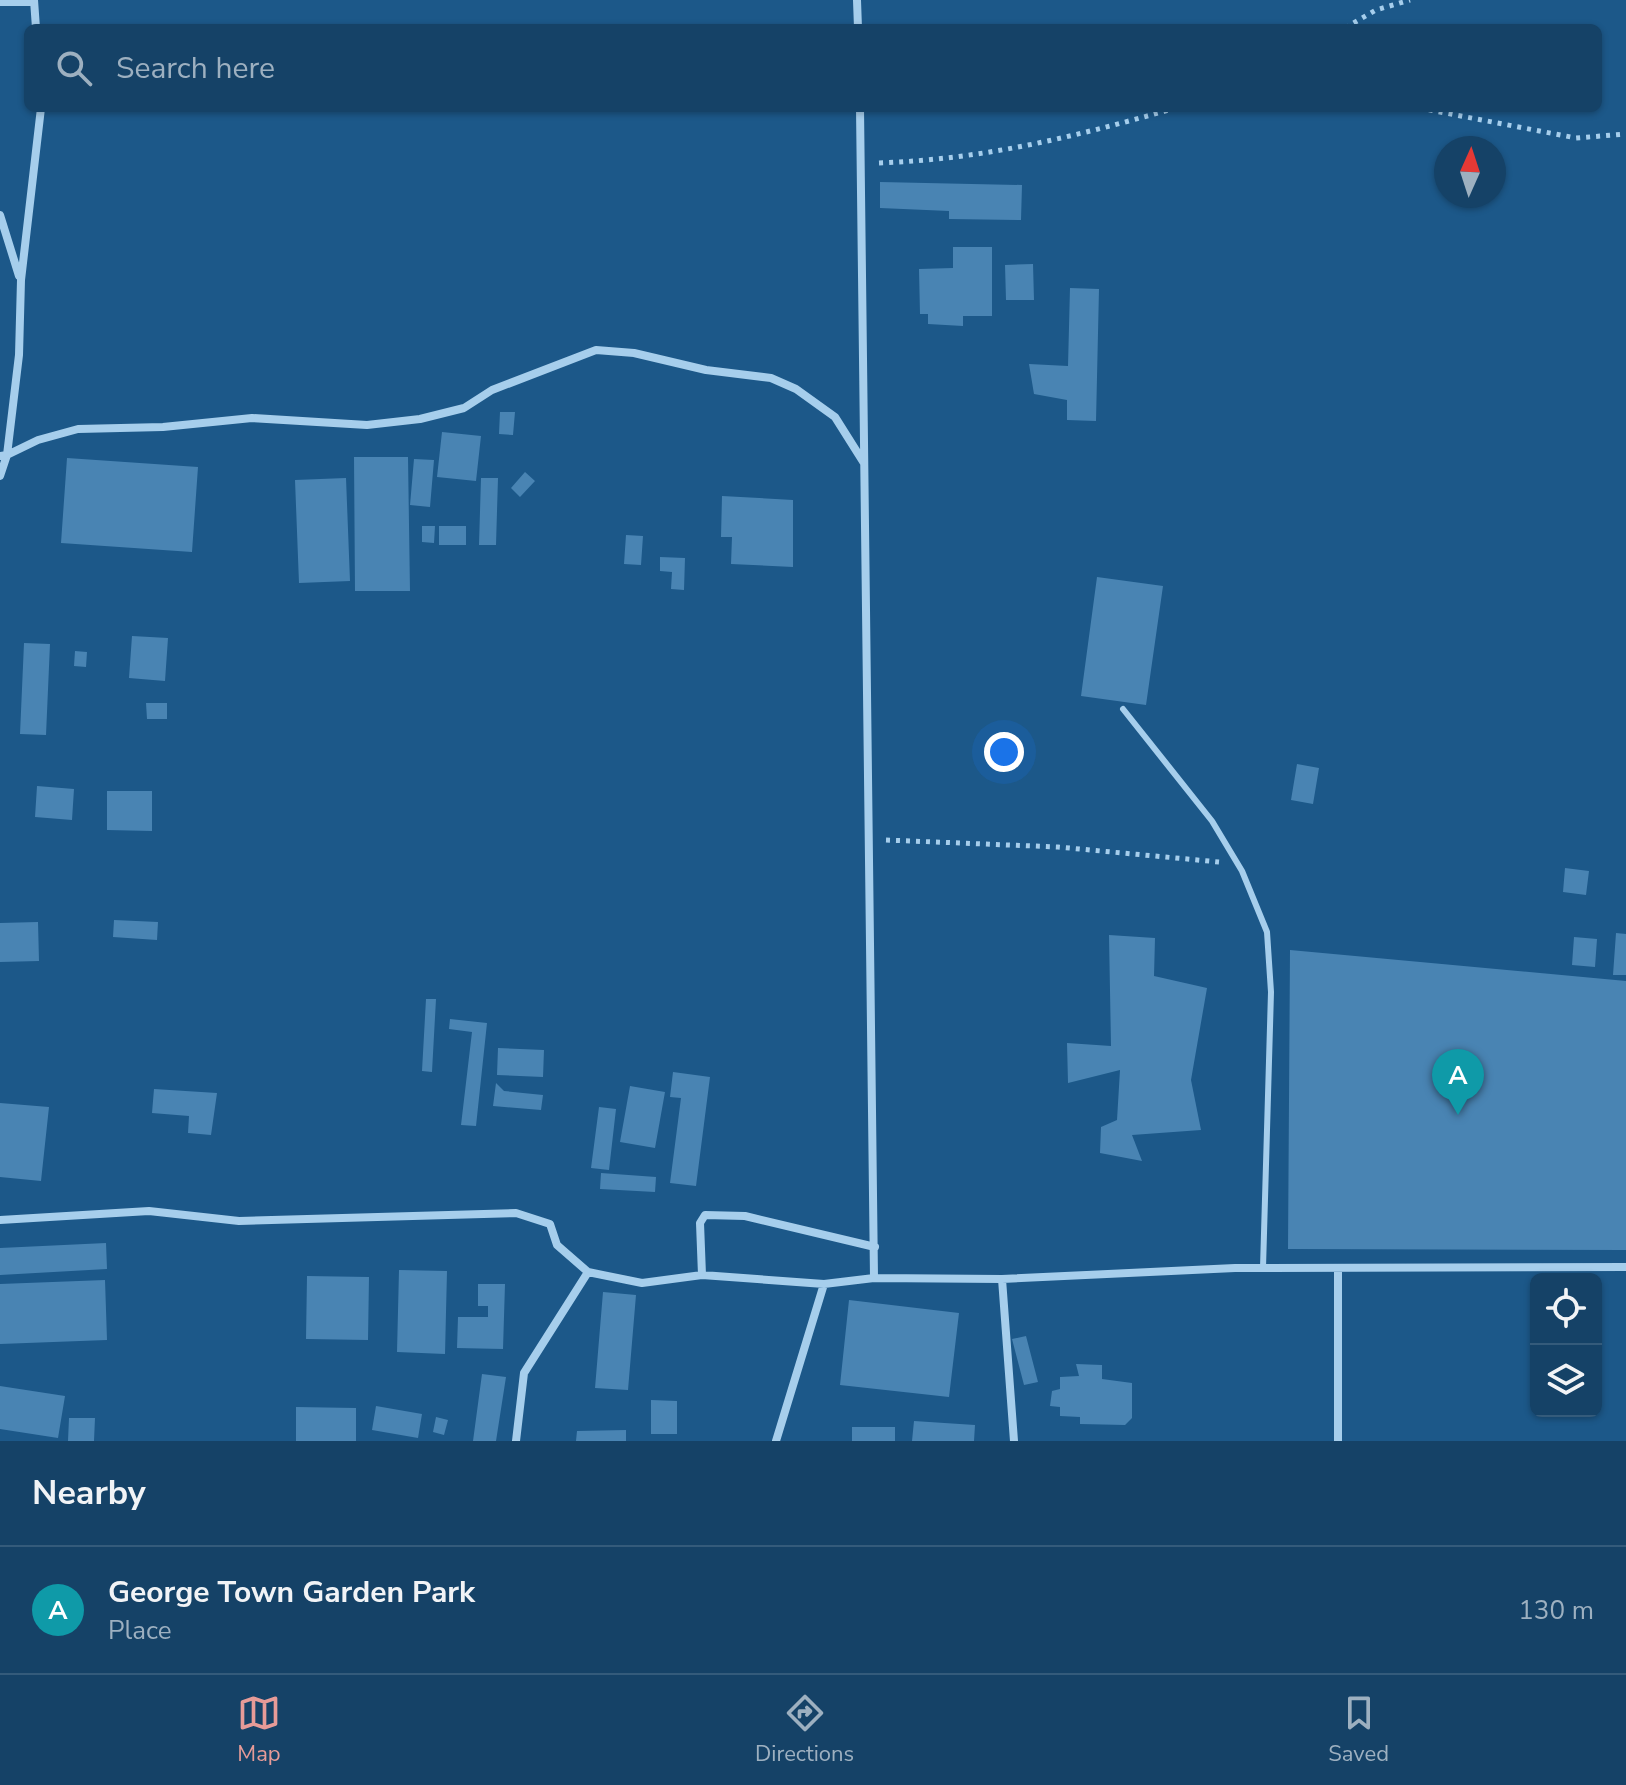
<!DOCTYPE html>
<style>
:root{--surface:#154267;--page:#1e496d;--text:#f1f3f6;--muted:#9db0c0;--line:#345b7b;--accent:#e69b98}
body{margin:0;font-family:"Nunito Sans",sans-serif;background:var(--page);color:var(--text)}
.controls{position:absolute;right:24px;bottom:24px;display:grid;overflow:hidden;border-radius:12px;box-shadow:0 2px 6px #0004}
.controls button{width:72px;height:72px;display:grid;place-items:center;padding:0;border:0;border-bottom:2px solid var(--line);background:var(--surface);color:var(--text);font:40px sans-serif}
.compass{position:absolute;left:1434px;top:136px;width:72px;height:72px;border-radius:50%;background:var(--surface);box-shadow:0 2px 6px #0004;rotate:3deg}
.you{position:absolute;left:1004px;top:752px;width:28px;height:28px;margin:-20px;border:6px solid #fff;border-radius:50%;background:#1a73e8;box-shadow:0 0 0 12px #1a73e833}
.badge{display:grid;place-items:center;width:52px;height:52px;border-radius:50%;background:var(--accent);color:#fff;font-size:26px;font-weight:700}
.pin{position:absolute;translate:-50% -66px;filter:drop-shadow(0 2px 4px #0008)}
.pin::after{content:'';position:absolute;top:42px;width:28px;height:24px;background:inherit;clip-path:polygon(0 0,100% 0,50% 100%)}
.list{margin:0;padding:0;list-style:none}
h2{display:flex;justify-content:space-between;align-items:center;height:104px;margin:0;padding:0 32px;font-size:34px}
h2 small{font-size:26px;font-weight:400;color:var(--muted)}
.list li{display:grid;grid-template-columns:52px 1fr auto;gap:24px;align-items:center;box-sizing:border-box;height:128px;padding:0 32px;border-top:2px solid var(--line)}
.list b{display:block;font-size:30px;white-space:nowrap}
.list p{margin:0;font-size:26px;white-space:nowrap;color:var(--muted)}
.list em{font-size:26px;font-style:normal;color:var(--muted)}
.icon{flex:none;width:44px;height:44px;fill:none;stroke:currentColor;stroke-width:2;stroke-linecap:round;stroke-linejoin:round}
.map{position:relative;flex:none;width:1626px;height:1441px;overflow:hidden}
.search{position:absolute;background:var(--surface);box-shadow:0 2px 6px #0004;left:24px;right:24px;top:24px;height:88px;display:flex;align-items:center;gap:20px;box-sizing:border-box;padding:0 28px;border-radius:12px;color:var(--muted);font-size:30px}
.sheet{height:232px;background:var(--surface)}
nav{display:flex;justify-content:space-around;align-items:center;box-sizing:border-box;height:112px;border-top:2px solid var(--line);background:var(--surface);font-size:22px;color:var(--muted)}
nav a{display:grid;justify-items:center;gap:4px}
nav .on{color:var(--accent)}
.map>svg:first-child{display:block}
</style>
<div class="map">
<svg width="1626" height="1441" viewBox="0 0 1626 1441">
<rect width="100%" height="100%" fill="#1c5889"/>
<path fill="#4984b3" d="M880 182 1022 185 1021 220 949 219V211L880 208Z
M953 247H992V316H963V326L928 324V314H920L919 269 953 268Z
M1033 264 1034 300H1006L1005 265Z
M1070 288 1099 289 1096 421 1067 420V400L1034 394 1029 364 1068 366Z
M500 412H515L513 435 499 434Z
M442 432 481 436 476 481 437 477Z
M354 457H408L410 591H355Z
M67 458 198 467 192 552 61 543Z
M414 459 434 460 430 507 410 505Z
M525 472 535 481 520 497 511 488Z
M346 478 350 581 299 583 295 480Z
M481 478H498L496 545H479Z
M722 496 793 500V567L731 564 732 537H721Z
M422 526H435L434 543 422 542Z
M439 526H466V545H439Z
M626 535 643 536 641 565 624 564Z
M660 557 685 558 684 590 671 589 672 572 660 571Z
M1097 577 1163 586 1146 705 1081 696Z
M132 636 168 638 165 681 129 678Z
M24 643 50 644 46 735 20 734Z
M75 651 87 652 86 667 74 666Z
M146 703H167V719H147Z
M1297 764 1319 768 1313 804 1291 800Z
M37 786 74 789 72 820 35 817Z
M107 791H152V831L107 830Z
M1565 868 1589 871 1586 895 1563 892Z
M114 920 158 922 157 940 113 937Z
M38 922 39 961 0 962V923Z
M1616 933 1626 934V975H1613Z
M1109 935 1155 938 1154 976 1207 988 1191 1080 1201 1130 1132 1135 1142 1161 1100 1153 1101 1127 1117 1120 1120 1070 1068 1083 1067 1043 1111 1046Z
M1574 937 1597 939 1595 967 1572 965Z
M1290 950 1626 981V1250L1288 1249Z
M426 999H436L432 1072 422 1071Z
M450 1019 487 1023 476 1126 461 1125 472 1032 449 1029Z
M498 1048 544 1050 543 1077 497 1075Z
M673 1072 710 1077 696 1186 670 1183 681 1098 670 1097Z
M496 1083 504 1091 543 1095 541 1110 493 1106Z
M630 1086 665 1092 655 1148 620 1142Z
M154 1089 217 1093 211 1135 188 1133 189 1116 152 1113Z
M0 1103 49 1107 41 1181 0 1177Z
M599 1107 616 1109 609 1170 591 1168Z
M601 1173 656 1177 655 1192 600 1189Z
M106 1243 107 1269 0 1275V1248Z
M399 1270 447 1271 445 1354 397 1352Z
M307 1276 369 1277 368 1340 306 1339Z
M105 1280 107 1340 0 1344V1284Z
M478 1284H505L503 1349 457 1348 458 1317H488V1306H478Z
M603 1292 636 1295 628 1390 595 1388Z
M849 1300 959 1313 949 1397 840 1385Z
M1026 1336 1038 1382 1024 1385 1012 1339Z
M1076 1364 1102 1365V1379L1132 1383V1418L1125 1425 1080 1424V1417L1060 1416V1407L1050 1406 1052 1391 1060 1389V1377L1079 1376Z
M482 1374 506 1377 496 1441H473Z
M0 1386 65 1396 58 1438 0 1429Z
M651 1400 677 1401V1434H651Z
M376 1406 422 1414 418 1438 372 1430Z
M296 1407 356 1408V1441H296Z
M436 1417 448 1420 444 1435 433 1432Z
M69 1418H95L94 1441H68Z
M914 1421 975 1425 974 1441H912Z
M852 1427H895V1441H852Z
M626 1430V1441H576L577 1431Z"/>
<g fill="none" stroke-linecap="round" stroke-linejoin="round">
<path stroke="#a6ceec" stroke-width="5" stroke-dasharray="4 6" stroke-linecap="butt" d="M1345 28 1376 10 1410 0
M1419 108 1576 138 1626 134
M879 163C986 159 1073 137 1176 108
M886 840 1058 847 1219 862"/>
<path stroke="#a6ceec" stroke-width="6" d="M1123 709 1212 821 1242 871 1267 932 1271 992 1263 1268"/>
<path stroke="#a6ceec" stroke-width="8" d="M34 0 36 28
M857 0 858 28
M0 2H34
M860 108 874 1278
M0 215 19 276
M0 456 7 455 19 355 21 280 41 108
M0 476 7 455 38 440 78 429 163 427 252 418 367 425 420 419 464 408 492 390 596 350 634 353 706 370 771 378 796 389 835 417 864 463
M0 1220 149 1211 239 1221 516 1213 550 1224 557 1245 588 1272 642 1283 702 1275 824 1284 874 1278 1002 1279 1235 1268 1626 1267
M1338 1268V1441
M702 1275 700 1223 705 1215 745 1216 875 1247
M1002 1279 1014 1441
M516 1441 524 1373 588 1272
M776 1441 824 1284"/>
</g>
</svg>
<div class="controls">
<button><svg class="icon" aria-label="locate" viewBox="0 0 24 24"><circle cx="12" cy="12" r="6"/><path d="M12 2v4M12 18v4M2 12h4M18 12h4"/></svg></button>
<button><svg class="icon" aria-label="layers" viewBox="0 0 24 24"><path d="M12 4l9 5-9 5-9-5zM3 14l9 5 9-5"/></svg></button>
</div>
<svg class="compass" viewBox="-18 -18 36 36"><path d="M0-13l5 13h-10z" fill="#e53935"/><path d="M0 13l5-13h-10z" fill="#9db0c0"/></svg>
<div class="you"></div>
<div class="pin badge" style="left:1458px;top:1115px;background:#0f9aa8">A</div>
<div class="search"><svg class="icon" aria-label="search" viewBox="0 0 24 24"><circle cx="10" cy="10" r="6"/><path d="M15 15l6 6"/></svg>Search here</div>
</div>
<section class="sheet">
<h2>Nearby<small></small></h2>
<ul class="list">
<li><span class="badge" style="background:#0f9aa8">A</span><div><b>George Town Garden Park</b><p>Place</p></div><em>130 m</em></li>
</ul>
</section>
<nav>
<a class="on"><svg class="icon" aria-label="map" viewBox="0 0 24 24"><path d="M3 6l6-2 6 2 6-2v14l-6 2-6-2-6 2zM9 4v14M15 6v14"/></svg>Map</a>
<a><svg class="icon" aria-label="directions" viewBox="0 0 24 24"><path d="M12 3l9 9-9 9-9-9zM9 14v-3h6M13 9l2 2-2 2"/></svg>Directions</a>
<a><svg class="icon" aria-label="saved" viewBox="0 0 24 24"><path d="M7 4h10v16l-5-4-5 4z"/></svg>Saved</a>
</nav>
